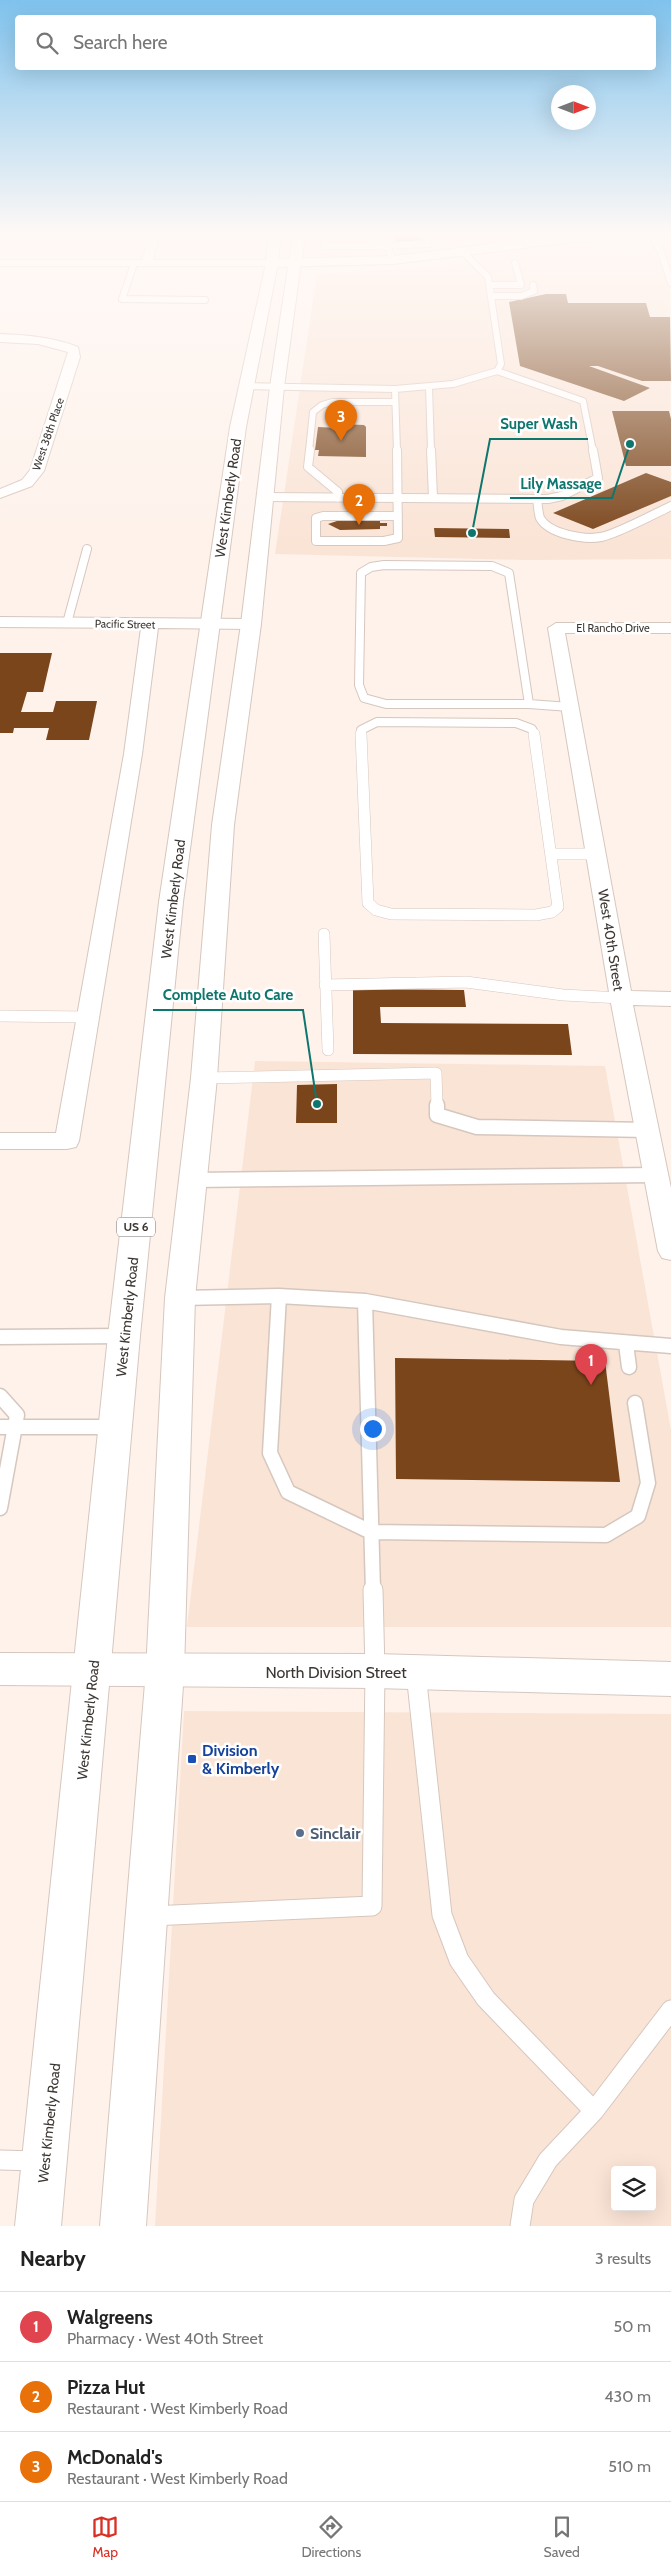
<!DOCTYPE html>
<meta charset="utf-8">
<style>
:root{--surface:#fff;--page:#f2f2f2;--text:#222;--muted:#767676;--line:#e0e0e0;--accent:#d93025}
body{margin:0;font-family:Cabin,sans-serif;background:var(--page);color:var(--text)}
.controls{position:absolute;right:15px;bottom:15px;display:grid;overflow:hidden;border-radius:5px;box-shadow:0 5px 20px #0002}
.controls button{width:45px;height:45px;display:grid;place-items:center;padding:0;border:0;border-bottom:1px solid var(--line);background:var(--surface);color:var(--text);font:25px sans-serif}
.compass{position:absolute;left:551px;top:85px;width:45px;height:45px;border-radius:50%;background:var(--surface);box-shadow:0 5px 20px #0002;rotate:90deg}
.you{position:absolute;left:372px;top:1428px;width:18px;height:18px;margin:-12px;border:4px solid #fff;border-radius:50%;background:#1a73e8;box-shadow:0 0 0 8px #1a73e833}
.badge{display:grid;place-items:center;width:32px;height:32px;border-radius:50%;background:var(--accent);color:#fff;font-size:16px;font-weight:700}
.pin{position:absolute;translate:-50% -41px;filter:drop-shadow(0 1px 2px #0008)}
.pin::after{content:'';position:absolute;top:26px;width:18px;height:15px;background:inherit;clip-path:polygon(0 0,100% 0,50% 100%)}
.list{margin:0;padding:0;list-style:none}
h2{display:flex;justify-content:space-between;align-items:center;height:65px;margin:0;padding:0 20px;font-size:21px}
h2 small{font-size:16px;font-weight:400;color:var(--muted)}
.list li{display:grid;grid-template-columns:32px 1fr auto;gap:15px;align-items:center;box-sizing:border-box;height:70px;padding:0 20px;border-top:1px solid var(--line)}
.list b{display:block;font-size:19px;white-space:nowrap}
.list p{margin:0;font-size:16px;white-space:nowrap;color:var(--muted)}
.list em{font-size:16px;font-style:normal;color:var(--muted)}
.icon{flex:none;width:28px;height:28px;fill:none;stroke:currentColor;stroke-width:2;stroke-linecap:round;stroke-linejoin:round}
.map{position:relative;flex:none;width:671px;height:2226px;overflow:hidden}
.search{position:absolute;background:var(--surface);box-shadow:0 5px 20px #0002;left:15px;right:15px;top:15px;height:55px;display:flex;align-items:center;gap:12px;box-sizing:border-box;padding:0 18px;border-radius:5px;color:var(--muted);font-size:19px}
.sheet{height:275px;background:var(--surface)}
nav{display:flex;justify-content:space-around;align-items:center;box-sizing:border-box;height:70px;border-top:1px solid var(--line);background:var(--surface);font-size:14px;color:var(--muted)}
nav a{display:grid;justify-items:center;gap:2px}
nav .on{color:var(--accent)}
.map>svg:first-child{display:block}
</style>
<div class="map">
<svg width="671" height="2226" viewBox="0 0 671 2226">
<rect width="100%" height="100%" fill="#fef2eb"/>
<path fill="#fae4d6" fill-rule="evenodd" d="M311 234H573L523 237 451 250 331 257 312 253Z
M670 244 671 559 524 560 275 554 317 274 442 267 544 250 608 245Z
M255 1061 605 1066 671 1430V1627H187Z
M184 1711 671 1714V2226H155ZM615 2170H652V2207H615Z"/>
<path fill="#7a451b" d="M395 236H420L421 241 395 242Z
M546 294H566L568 303H646L650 317H670L671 381H642L598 366H589L650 388 624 401 520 366 509 302Z
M612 411H669L671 419V466H626Z
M339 424 364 425 366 427V457L318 456 319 450H315L318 427 339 428Z
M646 473 671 482V496L593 529 553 513Z
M340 520 380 521V523H387V526H380V529L340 530 328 524Z
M434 528 509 529 510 538 435 537Z
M0 653H52L43 692H27L21 712H53L56 701H97L89 740H46L49 728H14L13 733H0Z
M353 989 464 990 466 1007H380L381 1023 568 1024 572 1055 353 1054Z
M337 1084V1123H296L297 1085Z
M395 1358 605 1361 620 1482 396 1479Z"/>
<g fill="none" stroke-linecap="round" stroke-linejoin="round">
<g stroke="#d6c7be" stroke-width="8">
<path id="lane-far4" d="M325 234 368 235 371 242 382 246H325Z
M652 236 661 252 671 283
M382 246 388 248 393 260
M382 246 428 244 427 234
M464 253 488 277 501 364 497 371 583 401 593 451
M134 264 122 299 205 300
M490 285H521L515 263
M492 296H521L534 291 533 285
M246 386 395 389 453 384 497 371
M429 387 431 451
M395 389 397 451
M309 451 313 412 322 405 332 402H395"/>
</g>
<g stroke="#d6c7be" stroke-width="10">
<path id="lane-far3" d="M310 450 308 467 338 492V498
M397 450 398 538 384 541H316V518L323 516H398
M431 450 433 497
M264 497 548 499 562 496 598 478 593 450
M537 499C538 505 538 512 540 518 549 534 584 540 601 537 617 534 654 514 671 506
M384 565 492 566 509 573 529 704H386L364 698 359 685 361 573 371 567Z
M67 623 87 549
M529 704 570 707
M361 735V730L377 722 516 723 532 729 535 735"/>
</g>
<g stroke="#d6c7be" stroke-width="12">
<path id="lane-far2" d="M361 734 368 903 376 910 391 914 536 915 552 912 558 907 534 734
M552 854H597
M324 934 328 1050
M325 985 466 982 563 995 621 998
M0 1016 88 1017
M204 1078 436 1073 437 1106"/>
</g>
<g stroke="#d6c7be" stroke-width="17">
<path id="lane-far1" d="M437 1105V1115L477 1127 648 1130
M193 1180 656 1175
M279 1296 270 1453 288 1492 371 1532 606 1535 638 1516 648 1483 635 1403
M180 1298 279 1296 365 1301 561 1337 671 1346
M365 1301 373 1591
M0 1337 124 1336
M626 1344 629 1367
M0 1396 17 1415 0 1508
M0 1427H116"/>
</g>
<g stroke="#d6c7be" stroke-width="21">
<path id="lane" d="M416 1673 442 1915 459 1960 486 1999 594 2111
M151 1916 372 1906 375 1671 373 1590
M0 2160 37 2161
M520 2226 524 2200 548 2160 594 2111 671 2010"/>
</g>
<g stroke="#d6c7be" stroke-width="2">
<path id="street" d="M149 234H159L153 260H272L277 263 272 266H0V260H142Z
M0 334C27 335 53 337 78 347L80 357 44 471 32 486 0 498V489L22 480 30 470 68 352 38 344 0 342Z
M0 617 251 619 259 624 251 629 158 628 142 754 79 1141 76 1147 67 1149H0V1133H56L124 754 141 628 0 627Z
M556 623H671V633H565L631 991 671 992V1006L633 1005 671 1188V1260L662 1258 658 1251 610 998 548 628Z"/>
</g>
<g stroke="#d6c7be" stroke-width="2">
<path id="secondary" d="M572 234H671V240L572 242 393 264 272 267 266 263 272 259 393 256Z
M0 1653 375 1654 671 1662V1696L375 1688 0 1685Z"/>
</g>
<g stroke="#d6c7be" stroke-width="2">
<path id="primary" d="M269 234H281L278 263 246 427 183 902 140 1336 61 2226H15L108 1336 159 902 230 427 266 263Z
M293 234H305L284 387 261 624 234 825 217 1078 195 1298 184 1671 146 2226H100L146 1671 165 1298 191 1078 212 825 241 624 270 387Z"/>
</g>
<use href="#lane-far4" stroke="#fff" stroke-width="6"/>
<use href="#lane-far3" stroke="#fff" stroke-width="8"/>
<use href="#lane-far2" stroke="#fff" stroke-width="11"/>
<use href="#lane-far1" stroke="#fff" stroke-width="14"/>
<use href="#lane" stroke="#fff" stroke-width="19"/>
<use href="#street" fill="#fff" fill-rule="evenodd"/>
<use href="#secondary" fill="#fff" fill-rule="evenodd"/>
<use href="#primary" fill="#fff" fill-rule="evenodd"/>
</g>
<linearGradient id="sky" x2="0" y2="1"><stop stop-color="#7fc2ed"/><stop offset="0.43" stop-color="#fff9f6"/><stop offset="1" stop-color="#fff9f6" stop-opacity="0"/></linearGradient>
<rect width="671" height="545" fill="url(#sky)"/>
<rect fill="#1a4fb4" stroke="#fff" stroke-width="2" x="187" y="1754" width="10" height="10" rx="2.5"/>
<circle fill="#5c6f8a" stroke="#fff" stroke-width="2" cx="300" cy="1833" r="5"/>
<g text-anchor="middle" stroke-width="5" stroke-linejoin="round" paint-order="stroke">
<g font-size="11" fill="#3d3733" stroke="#fff">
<text transform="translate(48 434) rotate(-71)" y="4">West 38th Place</text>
<text transform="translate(125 624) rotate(1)" y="4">Pacific Street</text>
<text x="613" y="632">El Rancho Drive</text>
</g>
<rect fill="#fff" stroke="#777370" stroke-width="1" x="117" y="1217.5" width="38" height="19" rx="4"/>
<g font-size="12" font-weight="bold" fill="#3d3733">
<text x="136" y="1231">US 6</text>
</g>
<g font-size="14" fill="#3d3733" stroke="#fff">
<text transform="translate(228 498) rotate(-82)" y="5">West Kimberly Road</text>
<text transform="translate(173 899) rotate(-83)" y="5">West Kimberly Road</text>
<text transform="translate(611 940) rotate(81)" y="5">West 40th Street</text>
<text transform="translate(127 1317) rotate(-84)" y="5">West Kimberly Road</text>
<text transform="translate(88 1720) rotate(-84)" y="5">West Kimberly Road</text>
<text transform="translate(49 2123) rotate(-84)" y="5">West Kimberly Road</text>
</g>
<g font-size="16" fill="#3d3733" stroke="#fff">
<text x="336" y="1678">North Division Street</text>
</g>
<g font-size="16" font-weight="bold" fill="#164399" stroke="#fff" text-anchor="start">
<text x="202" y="1756">Division<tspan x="202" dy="18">&amp; Kimberly</tspan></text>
</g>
<g font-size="16" font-weight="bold" fill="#4e5e75" stroke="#fff" text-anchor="start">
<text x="310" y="1839">Sinclair</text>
</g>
</g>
<path fill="none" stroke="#0f766e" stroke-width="2" d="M472 533L490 439H588M630 444L612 498H510M317 1104L303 1010H153"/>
<g fill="#0f766e" stroke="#fff" stroke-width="2">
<circle cx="472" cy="533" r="5"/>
<circle cx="630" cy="444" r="5"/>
<circle cx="317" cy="1104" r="5"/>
</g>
<g font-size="15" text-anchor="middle" font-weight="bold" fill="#0f766e" stroke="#fff" stroke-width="5" stroke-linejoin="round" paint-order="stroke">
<text x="539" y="429">Super Wash</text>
<text x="561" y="489">Lily Massage</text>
<text x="228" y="1000">Complete Auto Care</text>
</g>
</svg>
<div class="controls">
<button><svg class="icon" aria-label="layers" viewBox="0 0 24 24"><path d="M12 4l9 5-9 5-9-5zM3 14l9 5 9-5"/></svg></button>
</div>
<svg class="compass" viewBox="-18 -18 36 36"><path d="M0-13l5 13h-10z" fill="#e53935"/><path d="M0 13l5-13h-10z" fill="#767676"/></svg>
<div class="you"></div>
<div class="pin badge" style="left:591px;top:1385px;background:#e0444e">1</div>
<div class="pin badge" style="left:359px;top:525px;background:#e8710a">2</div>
<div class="pin badge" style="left:341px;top:441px;background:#e8710a">3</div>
<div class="search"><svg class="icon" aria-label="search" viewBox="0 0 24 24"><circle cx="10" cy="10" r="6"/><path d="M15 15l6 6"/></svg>Search here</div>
</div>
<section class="sheet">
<h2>Nearby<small>3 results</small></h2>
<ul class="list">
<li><span class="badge" style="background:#e0444e">1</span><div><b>Walgreens</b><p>Pharmacy · West 40th Street</p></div><em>50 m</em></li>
<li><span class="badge" style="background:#e8710a">2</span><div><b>Pizza Hut</b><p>Restaurant · West Kimberly Road</p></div><em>430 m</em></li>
<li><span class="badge" style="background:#e8710a">3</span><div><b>McDonald's</b><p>Restaurant · West Kimberly Road</p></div><em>510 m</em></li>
</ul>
</section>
<nav>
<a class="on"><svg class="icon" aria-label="map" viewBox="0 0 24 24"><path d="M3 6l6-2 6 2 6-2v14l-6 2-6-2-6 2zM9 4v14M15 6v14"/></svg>Map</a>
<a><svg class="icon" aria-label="directions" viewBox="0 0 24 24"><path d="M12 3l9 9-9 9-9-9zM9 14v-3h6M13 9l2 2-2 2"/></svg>Directions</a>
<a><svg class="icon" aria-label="saved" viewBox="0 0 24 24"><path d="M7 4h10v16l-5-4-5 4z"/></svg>Saved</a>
</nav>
